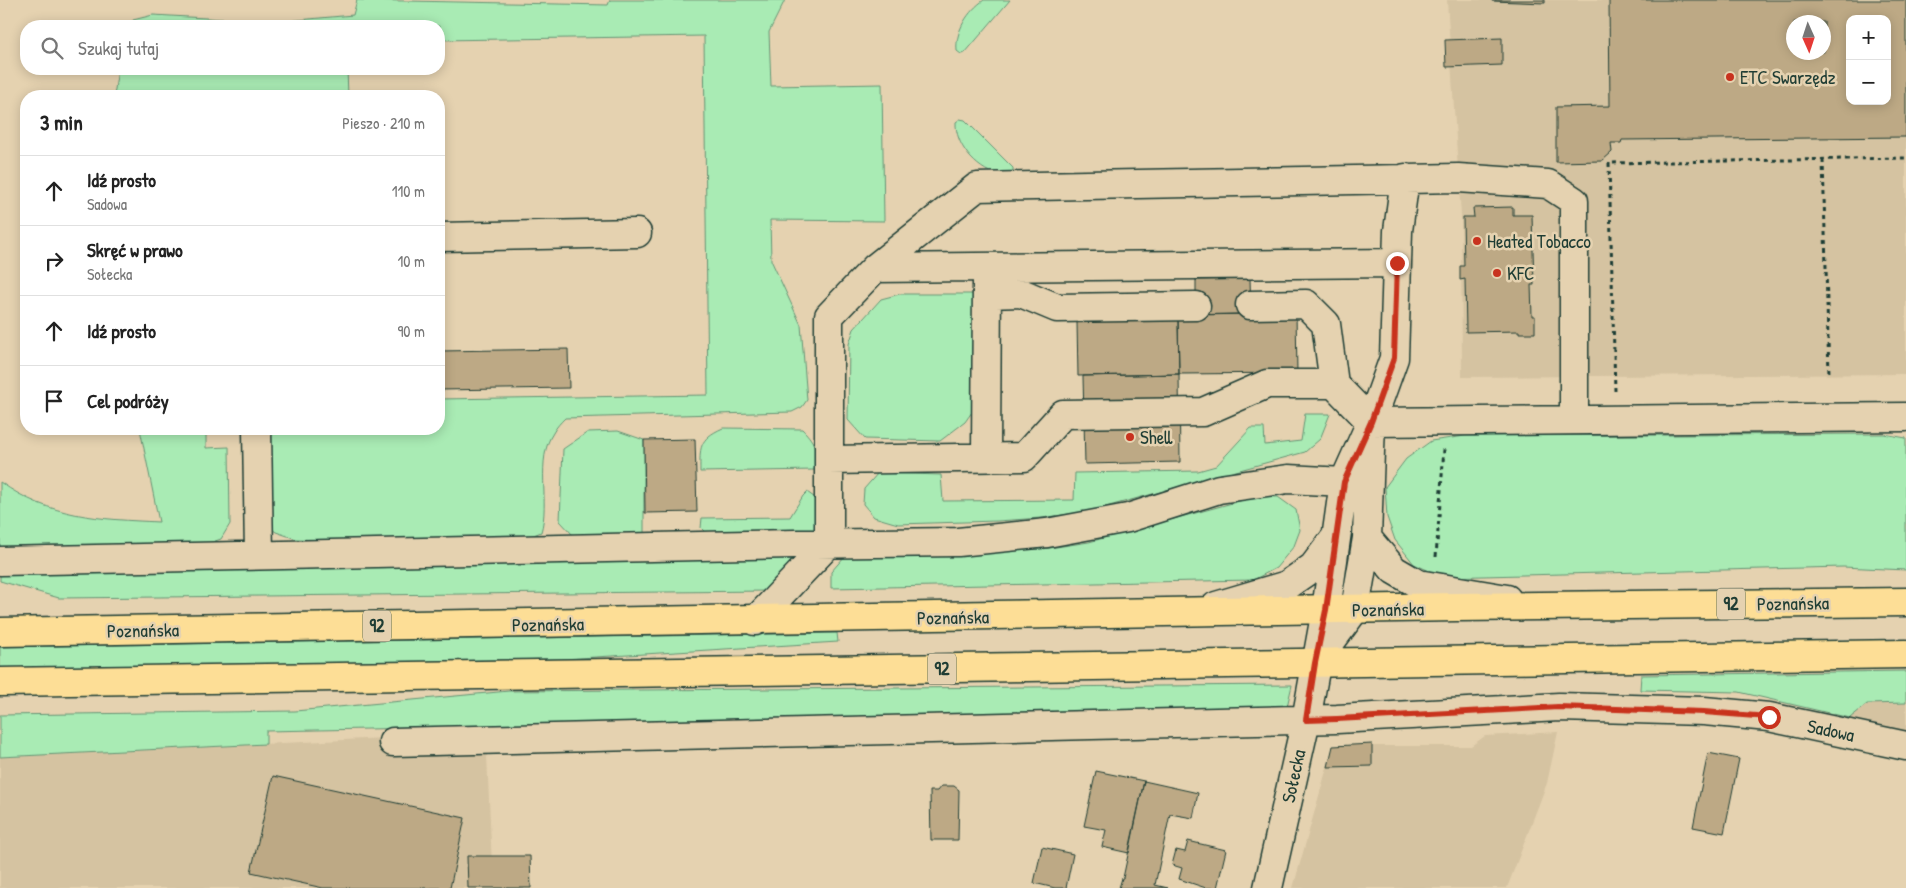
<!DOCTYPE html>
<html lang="pl">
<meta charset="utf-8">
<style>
:root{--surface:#fff;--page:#f6f6f6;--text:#222;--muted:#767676;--line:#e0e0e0}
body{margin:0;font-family:"Patrick Hand",sans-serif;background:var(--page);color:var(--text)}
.controls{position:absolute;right:15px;top:15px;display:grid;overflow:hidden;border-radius:10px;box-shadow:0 2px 12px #0003}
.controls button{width:45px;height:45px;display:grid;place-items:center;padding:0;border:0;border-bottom:1px solid var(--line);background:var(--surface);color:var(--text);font:25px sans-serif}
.compass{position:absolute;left:1786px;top:15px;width:45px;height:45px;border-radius:50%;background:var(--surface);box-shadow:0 2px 12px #0003;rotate:177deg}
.stop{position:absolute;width:15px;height:15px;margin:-11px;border:4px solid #c8321e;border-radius:50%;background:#fff}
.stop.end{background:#c8321e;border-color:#fff;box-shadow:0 1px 5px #0008}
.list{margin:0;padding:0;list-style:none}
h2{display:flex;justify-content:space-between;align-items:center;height:65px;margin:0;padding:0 20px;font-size:21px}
h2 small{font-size:16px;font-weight:400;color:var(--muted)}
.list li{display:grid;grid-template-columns:32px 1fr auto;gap:15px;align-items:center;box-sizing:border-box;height:70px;padding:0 20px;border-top:1px solid var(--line)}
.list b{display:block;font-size:19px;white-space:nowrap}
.list p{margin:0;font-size:16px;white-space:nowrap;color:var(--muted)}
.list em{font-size:16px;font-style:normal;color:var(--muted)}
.icon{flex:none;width:28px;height:28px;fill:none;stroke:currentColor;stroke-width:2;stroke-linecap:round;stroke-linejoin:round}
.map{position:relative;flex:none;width:1906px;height:888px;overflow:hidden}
.search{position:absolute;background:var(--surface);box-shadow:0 2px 12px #0003;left:20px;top:20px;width:425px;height:55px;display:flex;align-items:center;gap:12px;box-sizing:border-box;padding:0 18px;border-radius:20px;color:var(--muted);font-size:19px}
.panel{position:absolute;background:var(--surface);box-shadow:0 2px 12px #0003;left:20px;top:90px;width:425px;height:345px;border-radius:20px}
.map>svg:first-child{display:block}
</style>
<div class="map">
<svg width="1906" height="888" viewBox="0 0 1906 888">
<rect width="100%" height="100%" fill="#e5d2b0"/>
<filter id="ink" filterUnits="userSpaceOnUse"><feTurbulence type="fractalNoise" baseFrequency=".02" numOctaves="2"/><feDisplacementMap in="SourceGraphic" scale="10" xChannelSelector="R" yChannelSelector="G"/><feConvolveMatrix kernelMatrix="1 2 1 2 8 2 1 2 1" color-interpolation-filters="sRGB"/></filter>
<g filter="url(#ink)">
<path fill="#d5c3a1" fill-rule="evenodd" d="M1447 0H1906V374L1462 377 1461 216ZM1850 19H1887V101H1850ZM1794 22H1824V52H1794Z
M1906 703V732L1850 718 1867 704Z
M1558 732 1547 783 1507 888H1293L1333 746H1471L1485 736Z
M486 733 493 888H0V757Z"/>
<path fill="#a9ebb4" stroke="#649474" d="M357 0 608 5 610 0H785L769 32 771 86 882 84 884 221 770 220 771 260 801 325 807 400 802 407 792 412 565 418C561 422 556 427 553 433 535 460 550 502 541 532L531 536 331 540 296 539 276 532 265 524 262 429H439V399L708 395 704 36 439 40V26H131L133 20 153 15 276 22 353 15Z
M984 0H1010L965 53 961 54 957 51C955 31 968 11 984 0Z
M118 69H347L348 96H114Z
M960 119 965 120 1013 168V173C1009 174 1002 176 998 175 975 169 955 144 956 122Z
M900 294H972L978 305 975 402 972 412 965 422 940 441 865 439 848 420 849 344 854 329 881 299Z
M1305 414H1330L1320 439 1305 452 1091 511 1041 518 997 521 898 524 874 517 863 504 864 489 878 473 941 475 943 501 1074 500 1075 473 1198 471 1216 466 1251 428H1264L1265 445 1301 441Z
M723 428 802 429C817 444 816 449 815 470L700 472C700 448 698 439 723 428Z
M140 429H206V448L229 447 230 524 221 539 209 543 0 561V482C51 518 99 519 159 522Z
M618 431 644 440V535H573L560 521 563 449 588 432Z
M1884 434 1906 438V570L1843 567 1443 577 1414 564 1395 540 1387 517 1385 487 1406 459 1431 441 1465 436Z
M807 492 818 500 817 527 807 534H710L705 532 701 528 702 518 790 517 803 496Z
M1258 496 1278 497 1296 510 1300 530 1294 546 1276 568 1253 580 831 588V572L845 556 1043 549 1089 542Z
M789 556 805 558 767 591 59 598 0 581V571Z
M837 633 838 642 563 659 0 668V647Z
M1906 671V703L1867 704 1850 718 1739 692 1640 690 1641 675Z
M1292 685 1286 711 266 731V744L0 757V715L295 711 509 691Z"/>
<path fill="#bda985" stroke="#1f3d34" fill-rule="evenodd" d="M1492 0H1545V3L1492 1Z
M1609 0H1906V137L1622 140 1621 143H1611L1612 152 1602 161 1556 162V107L1610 106ZM1850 19H1887V101H1850ZM1794 22H1824V52H1794Z
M1502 38V65L1446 67 1445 40Z
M1513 207V215H1532L1534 285H1531L1532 316H1535V333H1519V331L1466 332 1465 279 1460 280V266H1464L1463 217H1474L1473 208Z
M1250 279 1251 314 1196 315V280Z
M1296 313 1297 373 1179 374 1178 315Z
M1178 320 1179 374 1078 376 1077 322Z
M568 349 569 388 439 390V351Z
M1179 374 1180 462 1085 464 1083 376Z
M695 439 697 512 645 513 644 440Z
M1372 744V766L1328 767 1333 746Z
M1708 753 1739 759 1724 833 1693 827Z
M1096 771 1144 781 1129 853 1102 847 1106 830 1084 826Z
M273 776 465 818 450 888H323L251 872Z
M1144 781 1198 793 1193 818 1170 814 1155 885 1168 888H1119L1122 878H1123Z
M941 786H954L959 790 958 840H931L930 791H937Z
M1188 841 1226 850 1217 888H1206L1179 879 1182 868 1172 865 1176 850 1185 852Z
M1042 847 1073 854 1066 888H1055L1034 883Z
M467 856H530L531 888H468Z"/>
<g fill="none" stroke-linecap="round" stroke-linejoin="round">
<g stroke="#1f3d34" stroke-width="31">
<path id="minor" d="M439 237 637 233
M875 268 1397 263
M987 294 1021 293 1057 308 1196 306
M1250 305 1306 304 1326 324 1334 384
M1371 422 1906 417
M257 429 259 555
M986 457 987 276
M829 460 1024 457 1063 414 1203 412 1267 384H1334L1371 422 1367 538 1355 609 1315 663
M1367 538 1394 570 1418 584 1507 599
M0 561 795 544 958 542 1047 533 1128 518 1219 489 1288 479 1344 482
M1216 606 1287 585 1313 567 1335 538
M755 621 829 543V316L875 268 977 187 1458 178 1548 184 1574 201V419
M393 742 1337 719 1559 707 1704 711 1769 717 1906 746
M1268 888 1306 720 1326 610 1344 482 1371 422 1394 358 1398 231 1405 178"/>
</g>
<g stroke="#1f3d34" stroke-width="31">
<path id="major" d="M0 632 1456 607 1906 602
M0 682 1906 654"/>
</g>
<path stroke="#1f3d34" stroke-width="3" stroke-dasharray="4 4" stroke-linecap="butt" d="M1823 160 1829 375
M1615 391 1609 163 1906 158
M1436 557 1444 449"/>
<use href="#minor" stroke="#e5d2b0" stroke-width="28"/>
<use href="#major" stroke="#fdde96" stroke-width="28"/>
</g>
</g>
<g fill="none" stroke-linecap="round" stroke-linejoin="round" filter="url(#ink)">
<path stroke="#c8321e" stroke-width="6" d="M1397 263 1394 358 1371 422 1344 482 1326 610 1315 663 1306 720 1337 719 1558 707 1704 712 1769 717"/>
</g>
<g fill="#c8321e" stroke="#e5d2b0" stroke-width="2">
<circle cx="1730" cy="77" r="5"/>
<circle cx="1477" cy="241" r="5"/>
<circle cx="1497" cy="273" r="5"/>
<circle cx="1130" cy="437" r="5"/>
</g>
<g text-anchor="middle" stroke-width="5" stroke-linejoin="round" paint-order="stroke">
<g fill="#e5d2b0" stroke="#5a6a59" stroke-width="1">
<rect x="1717" y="588.5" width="28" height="31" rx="4"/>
<rect x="363" y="610.5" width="28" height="31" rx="4"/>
<rect x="928" y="653.5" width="28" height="31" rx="4"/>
</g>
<g font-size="18" font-weight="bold" fill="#1f3d34">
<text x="1731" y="610">92</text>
<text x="377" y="632">92</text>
<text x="942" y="675">92</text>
</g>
<g font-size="19" fill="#1f3d34" stroke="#e5d2b0" text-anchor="start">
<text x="1740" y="84">ETC Swarzędz</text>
<text x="1487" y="248">Heated Tobacco</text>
<text x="1507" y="280">KFC</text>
<text x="1140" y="444">Shell</text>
</g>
<g font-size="19" fill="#1f3d34" stroke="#e5d2b0">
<text transform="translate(1793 603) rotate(-1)" y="7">Poznańska</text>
<text transform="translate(1388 609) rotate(-1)" y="7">Poznańska</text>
<text transform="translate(953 617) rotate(-1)" y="7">Poznańska</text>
<text transform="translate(548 624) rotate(-1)" y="7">Poznańska</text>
<text transform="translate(143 630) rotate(-1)" y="7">Poznańska</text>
<text transform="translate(1831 730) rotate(12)" y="7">Sadowa</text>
<text transform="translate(1293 776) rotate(-78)" y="7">Sołecka</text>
</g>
</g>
</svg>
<div class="controls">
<button>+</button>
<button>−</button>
</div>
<svg class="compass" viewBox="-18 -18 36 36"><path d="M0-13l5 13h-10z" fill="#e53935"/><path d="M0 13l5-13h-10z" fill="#767676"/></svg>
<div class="stop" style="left:1769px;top:717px"></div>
<div class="stop end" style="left:1397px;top:263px"></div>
<div class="search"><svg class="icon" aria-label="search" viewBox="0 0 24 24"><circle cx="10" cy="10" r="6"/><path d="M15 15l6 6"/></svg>Szukaj tutaj</div>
<section class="panel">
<h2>3 min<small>Pieszo · 210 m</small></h2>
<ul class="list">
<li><svg class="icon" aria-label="ahead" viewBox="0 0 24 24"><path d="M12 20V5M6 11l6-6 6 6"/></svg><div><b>Idź prosto</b><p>Sadowa</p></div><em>110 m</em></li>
<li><svg class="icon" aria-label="right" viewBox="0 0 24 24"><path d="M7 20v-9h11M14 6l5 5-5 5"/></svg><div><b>Skręć w prawo</b><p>Sołecka</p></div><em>10 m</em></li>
<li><svg class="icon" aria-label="ahead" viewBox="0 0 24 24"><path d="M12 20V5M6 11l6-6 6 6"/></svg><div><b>Idź prosto</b></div><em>90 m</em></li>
<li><svg class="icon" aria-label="arrive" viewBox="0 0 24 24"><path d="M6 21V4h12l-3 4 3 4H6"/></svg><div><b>Cel podróży</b></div></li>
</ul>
</section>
</div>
